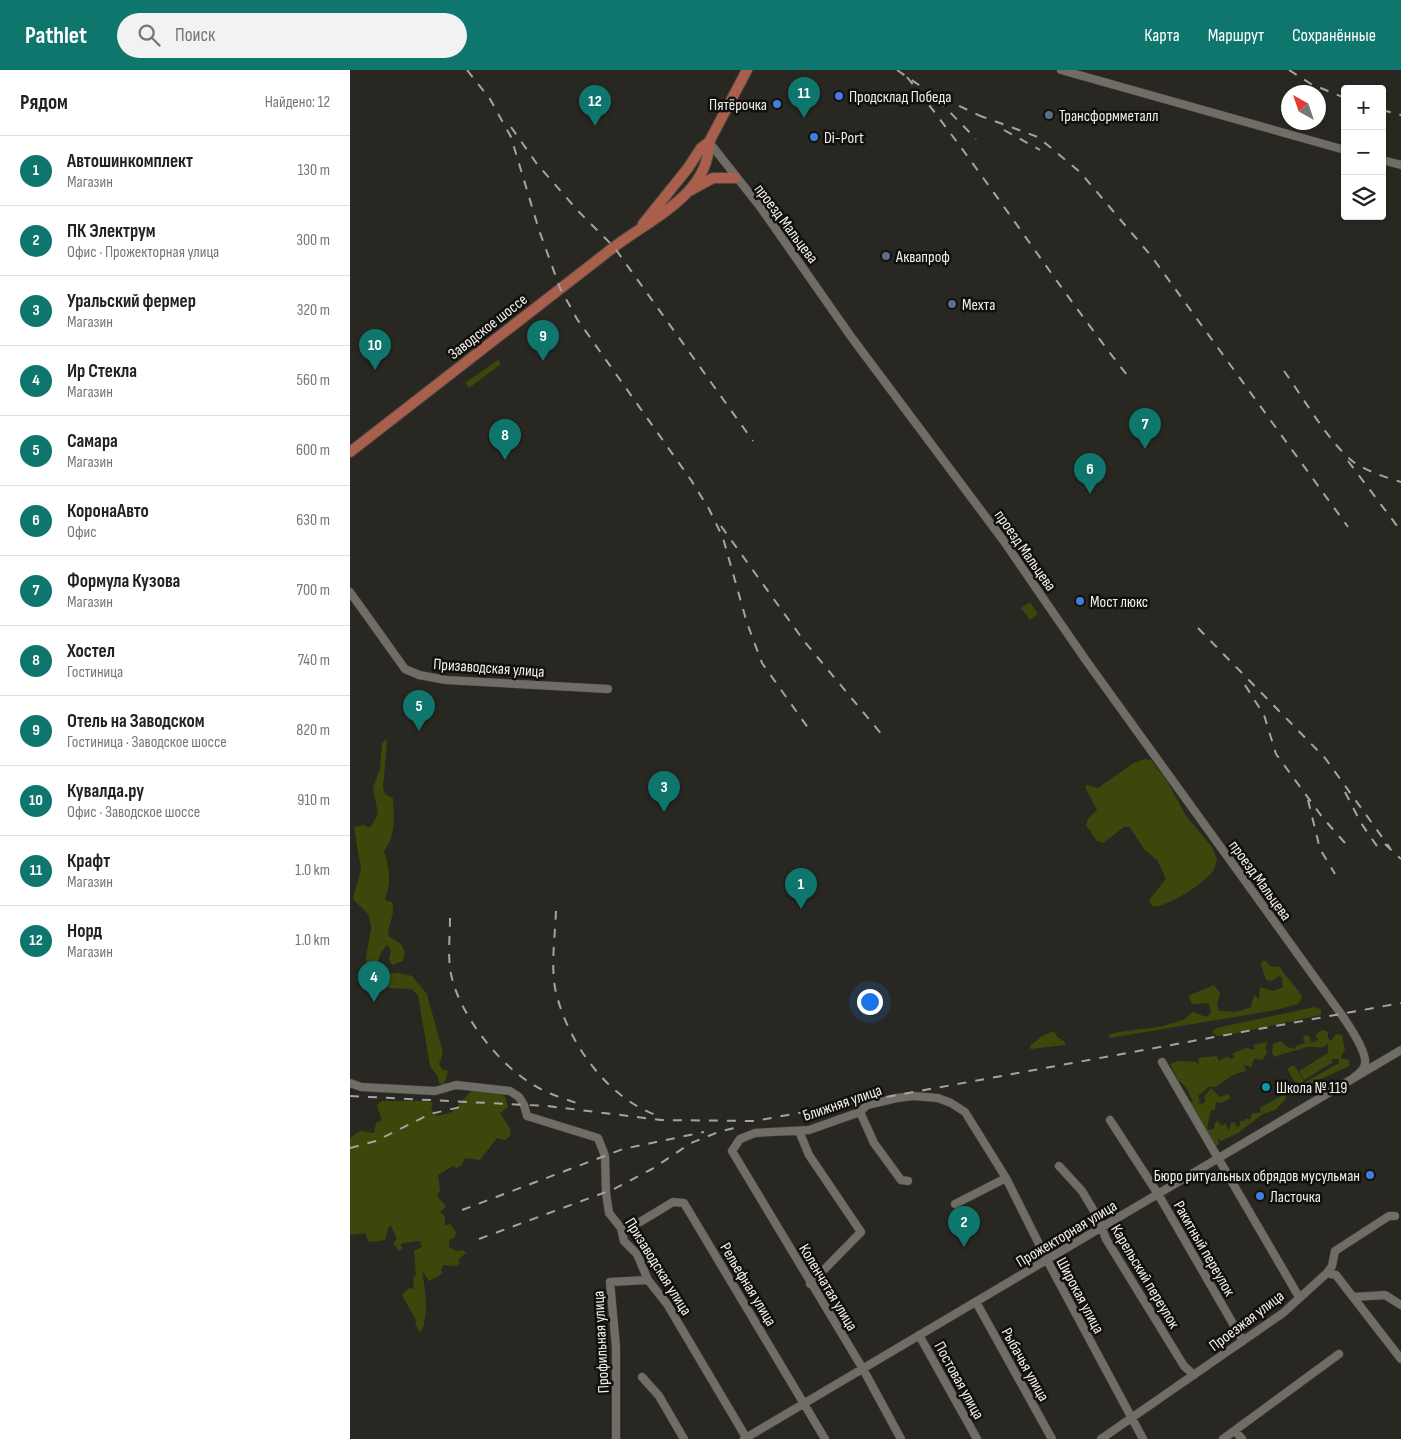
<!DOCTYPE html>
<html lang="ru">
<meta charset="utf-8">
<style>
:root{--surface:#fff;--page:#f2f2f2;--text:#222;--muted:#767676;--line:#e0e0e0;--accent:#0f766e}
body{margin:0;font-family:"Sofia Sans Condensed",sans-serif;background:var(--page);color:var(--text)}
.controls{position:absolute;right:15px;top:15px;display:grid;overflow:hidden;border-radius:5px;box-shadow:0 1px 4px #0004}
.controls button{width:45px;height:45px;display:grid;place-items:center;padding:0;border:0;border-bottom:1px solid var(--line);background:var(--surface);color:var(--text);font:25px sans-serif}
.compass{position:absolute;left:931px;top:15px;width:45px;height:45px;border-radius:50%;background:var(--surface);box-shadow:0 1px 4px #0004;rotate:320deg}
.you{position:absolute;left:519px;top:931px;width:18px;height:18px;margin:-12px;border:4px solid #fff;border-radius:50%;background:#1a73e8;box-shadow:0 0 0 8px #1a73e833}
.badge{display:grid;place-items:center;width:32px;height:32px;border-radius:50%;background:var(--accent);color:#fff;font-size:16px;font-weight:700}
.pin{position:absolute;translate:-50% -41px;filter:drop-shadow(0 1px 2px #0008)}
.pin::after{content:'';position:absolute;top:26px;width:18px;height:15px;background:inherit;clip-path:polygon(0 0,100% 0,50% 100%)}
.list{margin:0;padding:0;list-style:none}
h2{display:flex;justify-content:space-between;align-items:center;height:65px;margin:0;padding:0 20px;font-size:21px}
h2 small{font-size:16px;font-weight:400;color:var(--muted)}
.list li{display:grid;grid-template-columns:32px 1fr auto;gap:15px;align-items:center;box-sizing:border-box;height:70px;padding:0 20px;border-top:1px solid var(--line)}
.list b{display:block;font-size:19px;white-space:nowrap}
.list p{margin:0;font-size:16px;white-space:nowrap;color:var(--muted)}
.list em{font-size:16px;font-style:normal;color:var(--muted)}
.icon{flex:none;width:28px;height:28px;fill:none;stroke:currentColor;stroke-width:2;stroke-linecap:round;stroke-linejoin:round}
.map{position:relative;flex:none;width:1051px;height:1369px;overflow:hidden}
header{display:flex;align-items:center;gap:30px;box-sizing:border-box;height:70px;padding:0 25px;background:var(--accent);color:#fff}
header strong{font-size:24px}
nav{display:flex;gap:28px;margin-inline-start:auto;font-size:18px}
.search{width:350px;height:45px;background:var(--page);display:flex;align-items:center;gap:12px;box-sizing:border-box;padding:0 18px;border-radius:28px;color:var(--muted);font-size:19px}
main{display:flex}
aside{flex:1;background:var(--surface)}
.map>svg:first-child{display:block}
</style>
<header>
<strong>Pathlet</strong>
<div class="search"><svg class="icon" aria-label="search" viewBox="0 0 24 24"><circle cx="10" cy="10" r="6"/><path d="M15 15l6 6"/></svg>Поиск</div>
<nav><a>Карта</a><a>Маршрут</a><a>Сохранённые</a></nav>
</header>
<main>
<aside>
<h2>Рядом<small>Найдено: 12</small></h2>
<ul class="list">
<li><span class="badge">1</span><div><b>Автошинкомплект</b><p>Магазин</p></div><em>130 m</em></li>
<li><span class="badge">2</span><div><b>ПК Электрум</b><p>Офис · Прожекторная улица</p></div><em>300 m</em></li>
<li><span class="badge">3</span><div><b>Уральский фермер</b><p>Магазин</p></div><em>320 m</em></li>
<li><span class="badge">4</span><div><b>Ир Стекла</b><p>Магазин</p></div><em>560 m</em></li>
<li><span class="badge">5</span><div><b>Самара</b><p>Магазин</p></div><em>600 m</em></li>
<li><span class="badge">6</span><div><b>КоронаАвто</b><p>Офис</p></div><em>630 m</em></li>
<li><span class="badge">7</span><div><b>Формула Кузова</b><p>Магазин</p></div><em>700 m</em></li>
<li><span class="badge">8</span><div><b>Хостел</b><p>Гостиница</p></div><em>740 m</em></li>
<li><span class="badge">9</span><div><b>Отель на Заводском</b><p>Гостиница · Заводское шоссе</p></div><em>820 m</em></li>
<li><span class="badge">10</span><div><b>Кувалда.ру</b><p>Офис · Заводское шоссе</p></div><em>910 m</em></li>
<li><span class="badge">11</span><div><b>Крафт</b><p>Магазин</p></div><em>1.0 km</em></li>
<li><span class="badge">12</span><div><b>Норд</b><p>Магазин</p></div><em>1.0 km</em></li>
</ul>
</aside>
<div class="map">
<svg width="1051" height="1369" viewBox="0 0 1051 1369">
<rect width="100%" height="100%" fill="#292721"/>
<path fill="#3c480b" d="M148 290 151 294 119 318 115 313Z
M680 532 688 544 680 550 671 538Z
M36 669 37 672 33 718 35 724 43 728C44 747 46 765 34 781 39 796 42 813 35 828L36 831 42 832C46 844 38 853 38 866L50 873 55 882 53 891 42 895 39 889 41 879 37 875C30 882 26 892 28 902L34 904 49 903 62 906 77 924 93 983 89 994 92 999 98 1001 94 1015 89 1013 88 1007 80 996 68 925 61 919 38 918 29 910 19 912 18 909 16 888 21 858 19 845 3 829 11 799 4 757 14 755 20 758 28 744 23 718 30 699 32 673Z
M794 689 801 690 817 711 836 746 862 777 867 789C866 793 865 798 863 801 855 813 815 839 802 836L799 830 816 809 808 791 794 779 780 757H774L753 773 747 771 736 755 738 749 747 740 735 717 736 715 748 718 782 694Z
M912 891H916L920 896 930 897C936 908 948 917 952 928L948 934 926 940 760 968 758 965 768 962 809 957 833 950 843 942 856 947 861 943 859 933 842 934 839 928 840 925 864 915 870 923 867 935 869 941 886 942 901 937 904 925 909 929 910 917 923 921 933 917 932 908 930 906 921 911 916 910 911 894Z
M965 937 971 939V945L877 965 867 966 862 962 866 958Z
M973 960 978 962V968L981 971 986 964 992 965 995 980 990 988 999 990V996L965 1012 949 1024 936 1026V1029L925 1040 913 1044 888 1063 871 1071 868 1067 869 1074 865 1077 839 1031 843 1032 836 1017 828 1010 820 994 829 991 846 992 849 995 848 988 867 986 869 991 877 987 882 989 885 986 881 984 896 978 905 980 903 975 918 972 915 978 917 983 912 990 904 989 901 997 894 995 896 1001 885 1004 865 1017 860 1016 848 1026 850 1032H846L852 1034 856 1031 854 1027 861 1018 870 1027 878 1024 881 1028 872 1033 866 1032 865 1040H861L857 1058 859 1060 865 1058 864 1055 867 1051 872 1056 875 1053 879 1061 881 1053 884 1052 887 1057 890 1056V1051H894L896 1048 900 1050 902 1043H911L910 1038 989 993V989H981L983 992 954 1010 949 1001 978 983V973L974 977C968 978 961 976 957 977 946 981 936 982 925 987L922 984 923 974 931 971 937 977 945 979 946 976 955 973 953 969 955 965 960 967 961 973 969 970 966 967 967 963Z
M704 961 707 967 715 972V975L680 979V976L692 966Z
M944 995 954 1011 947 1016 937 999Z
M122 1020 148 1022 155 1027 158 1037 150 1043 161 1060 160 1066 155 1070 147 1068 130 1090 115 1088 112 1095 107 1098 103 1096 88 1105 90 1121 87 1126 96 1136 90 1142 95 1147V1156L100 1154 106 1162 105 1167 99 1170V1177L107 1181 113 1180 116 1183 108 1190 110 1193 106 1196 94 1195 91 1199 92 1204 79 1211 72 1201C75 1219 80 1247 70 1263L65 1253 66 1250 52 1225 59 1218 64 1219 63 1209 66 1205 64 1181 72 1177 70 1171 53 1173 50 1175 53 1178 49 1181 43 1173 47 1169 41 1156 38 1158 35 1170 19 1172 15 1163 0 1165V1068L10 1061 24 1063 26 1053 32 1050 27 1036 31 1031H78L83 1033 81 1039 87 1046 102 1042Z"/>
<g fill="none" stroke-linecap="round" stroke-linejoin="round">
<g stroke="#484640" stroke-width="9">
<path id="minor" d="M711 0 995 80
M359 72 411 138 502 268 653 470 735 589 991 944C998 954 1017 982 1015 994 1014 1001 1007 1005 1002 1009
M1032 90 1051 95
M0 522 55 599 69 605 96 610 258 619
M812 992 949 1227
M0 1013 11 1017 85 1021 106 1015 160 1021 169 1027 174 1035 177 1046 248 1068 255 1086 256 1123 259 1143 271 1158 274 1171 287 1184 298 1210 317 1234 397 1369
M510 1042 524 1073 551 1110 558 1111
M760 1050 808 1124 893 1271
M449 1061 459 1085 511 1162 460 1214
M709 1096 732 1121 748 1148 756 1169 834 1296 844 1305
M605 1134 656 1108
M271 1158 290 1152 323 1132 334 1133 475 1369
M977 1203 986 1205 1051 1289
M1004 1227 1035 1225 1051 1235
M626 1232 702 1369
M569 1265 627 1369
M292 1307 309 1326 334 1369
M885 1361 892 1369
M266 1369V1277L260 1212 298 1210
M394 1369 1051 980
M551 1369 513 1299 382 1081 390 1069 405 1063 459 1060 510 1042 517 1035 547 1028 563 1026 588 1028 601 1033 615 1042 656 1108 697 1190 793 1369
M751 1369 933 1243 977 1203 982 1196 985 1181 1039 1146H1045
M873 1369 989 1284"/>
</g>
<g stroke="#484640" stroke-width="12">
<path id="major" d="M341 120 363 108H385
M293 154 338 98 351 78 359 72
M0 382 264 177C299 150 360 124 359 72L397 0"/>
</g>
<use href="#minor" stroke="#6f6d65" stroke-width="8"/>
<use href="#major" stroke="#a95f4c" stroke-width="10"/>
<path stroke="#a5a49f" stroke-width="2" stroke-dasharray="9 9" stroke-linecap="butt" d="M117 0 140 29 161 67 189 160 210 218 227 249 341 410 359 439 373 468 397 553 412 593 461 662
M547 0 579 22 635 48
M939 0 961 14 995 28
M557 7C634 103 701 208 777 305
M588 30 626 69
M1032 40 1051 45
M628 45 688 67 730 102 802 187 998 457
M161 57 187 94 229 142 264 177 403 371
M654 60 690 80
M934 301C953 327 980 375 1005 393 1019 402 1035 407 1051 412
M998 391 1051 461
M371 456 454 571 533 666
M848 558 975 688 1040 778
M895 615 914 645 926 684 973 748 995 773
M995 722 1011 753 1031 782
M958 730 970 779 985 804
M1035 774 1051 789
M206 841C205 866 201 894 205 918 216 970 256 1027 306 1045
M100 848C100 864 98 882 100 898 105 939 147 993 182 1014 197 1024 216 1029 232 1035
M0 1026 197 1036 311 1050 405 1051 1051 933
M0 1078 26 1071 80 1044 115 1036
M112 1140 273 1079 354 1062
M129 1169 264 1119 302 1099 341 1073 371 1061 389 1057"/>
</g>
<g fill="#3f7fe0" stroke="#11100d" stroke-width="2">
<circle cx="489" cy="26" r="5"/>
<circle cx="427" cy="34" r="5"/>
<circle cx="464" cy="67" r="5"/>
<circle cx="730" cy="531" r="5"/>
<circle cx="1020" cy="1105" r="5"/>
<circle cx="910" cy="1126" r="5"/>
</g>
<g fill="#5c6f8a" stroke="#11100d" stroke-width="2">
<circle cx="699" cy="45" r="5"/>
<circle cx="536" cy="186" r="5"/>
<circle cx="602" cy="234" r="5"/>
</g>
<circle fill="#0f9aa8" stroke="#11100d" stroke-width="2" cx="916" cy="1017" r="5"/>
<g text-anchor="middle" stroke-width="5" stroke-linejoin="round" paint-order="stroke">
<g font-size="16" fill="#f1f0ec" stroke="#11100d" text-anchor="start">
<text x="499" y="32">Продсклад Победа</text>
<text x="417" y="40" text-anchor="end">Пятёрочка</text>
<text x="709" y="51">Трансформметалл</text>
<text x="474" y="73">Di-Port</text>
<text x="546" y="192">Аквапроф</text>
<text x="612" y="240">Мехта</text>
<text x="740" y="537">Мост люкс</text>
<text x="926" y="1023">Школа № 119</text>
<text x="1010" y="1111" text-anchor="end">Бюро ритуальных обрядов мусульман</text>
<text x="920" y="1132">Ласточка</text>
</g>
<g font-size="16" fill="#f1f0ec" stroke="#11100d">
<text transform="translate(437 153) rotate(53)" y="6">проезд Мальцева</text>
<text transform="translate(137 256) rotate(-38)" y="6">Заводское шоссе</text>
<text transform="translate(676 480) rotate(55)" y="6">проезд Мальцева</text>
<text transform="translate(139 597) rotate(4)" y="6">Призаводская улица</text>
<text transform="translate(911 810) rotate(54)" y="6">проезд Мальцева</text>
<text transform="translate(492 1032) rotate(-19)" y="6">Ближняя улица</text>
<text transform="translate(716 1163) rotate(-31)" y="6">Прожекторная улица</text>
<text transform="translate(855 1178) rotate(60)" y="6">Ракитный переулок</text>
<text transform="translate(309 1196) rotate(58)" y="6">Призаводская улица</text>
<text transform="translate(796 1206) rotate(59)" y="6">Карельский переулок</text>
<text transform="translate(399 1214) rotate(59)" y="6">Рельефная улица</text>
<text transform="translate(479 1217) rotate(59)" y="6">Коленчатая улица</text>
<text transform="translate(731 1225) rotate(62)" y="6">Широкая улица</text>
<text transform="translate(896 1250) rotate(-37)" y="6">Проезжая улица</text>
<text transform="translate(250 1272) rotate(-93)" y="6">Профильная улица</text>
<text transform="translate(676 1294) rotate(61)" y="6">Рыбачья улица</text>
<text transform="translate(610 1310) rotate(61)" y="6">Постовая улица</text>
</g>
</g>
</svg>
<div class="controls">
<button>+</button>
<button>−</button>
<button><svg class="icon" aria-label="layers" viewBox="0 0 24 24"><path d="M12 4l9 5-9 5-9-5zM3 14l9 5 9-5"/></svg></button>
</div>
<svg class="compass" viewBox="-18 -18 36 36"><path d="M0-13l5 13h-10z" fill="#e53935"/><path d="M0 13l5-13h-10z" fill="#767676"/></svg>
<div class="you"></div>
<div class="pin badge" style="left:451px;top:839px">1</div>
<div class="pin badge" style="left:614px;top:1177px">2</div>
<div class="pin badge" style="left:314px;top:742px">3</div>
<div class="pin badge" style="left:24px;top:932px">4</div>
<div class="pin badge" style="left:69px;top:661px">5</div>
<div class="pin badge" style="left:740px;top:424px">6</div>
<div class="pin badge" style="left:795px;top:379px">7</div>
<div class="pin badge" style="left:155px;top:390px">8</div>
<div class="pin badge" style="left:193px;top:291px">9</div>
<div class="pin badge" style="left:25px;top:300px">10</div>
<div class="pin badge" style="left:454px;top:48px">11</div>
<div class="pin badge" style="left:245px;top:56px">12</div>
</div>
</main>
